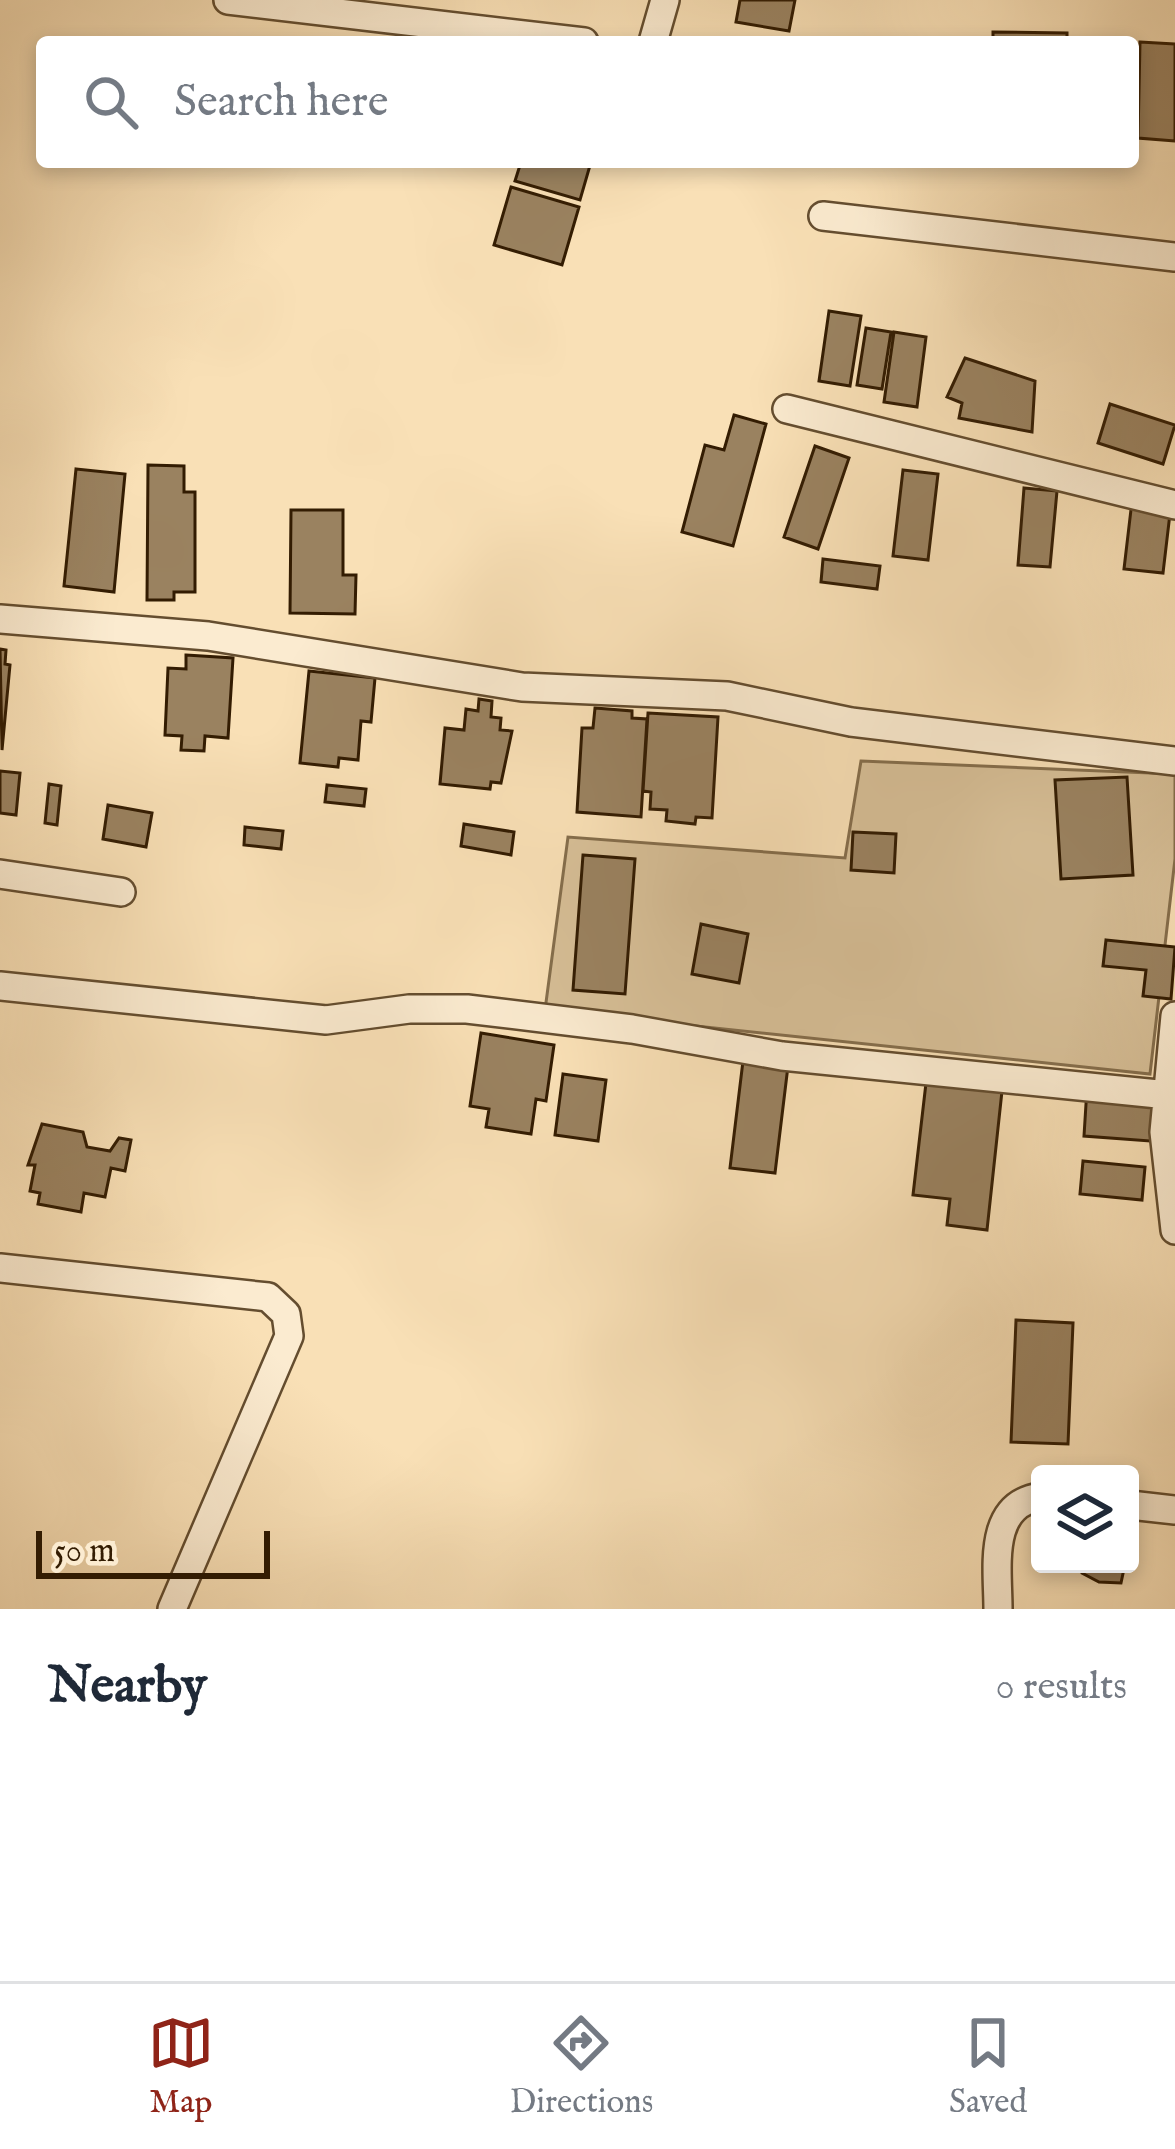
<!DOCTYPE html>
<style>
:root{--surface:#fff;--page:#f6f6f7;--text:#1f2937;--muted:#747a83;--line:#e0e1e3;--accent:#8f2418}
body{margin:0;font-family:"IM FELL English",serif;background:var(--page);color:var(--text)}
.controls{position:absolute;right:36px;bottom:36px;display:grid;overflow:hidden;border-radius:12px;box-shadow:0 6px 18px #0003}
.controls button{width:108px;height:108px;display:grid;place-items:center;padding:0;border:0;border-bottom:3px solid var(--line);background:var(--surface);color:var(--text);font:60px sans-serif}
.scale{position:absolute;left:36px;bottom:30px;width:234px;box-sizing:border-box;padding-left:12px;border:6px solid #331c02;border-top:0;font-size:33px;line-height:42px;white-space:nowrap;color:#331c02;-webkit-text-stroke:9px #fbebd0;paint-order:stroke}
.list{margin:0;padding:0;list-style:none}
h2{display:flex;justify-content:space-between;align-items:center;height:156px;margin:0;padding:0 48px;font-size:51px}
h2 small{font-size:39px;font-weight:400;color:var(--muted)}
.icon{flex:none;width:66px;height:66px;fill:none;stroke:currentColor;stroke-width:2;stroke-linecap:round;stroke-linejoin:round}
.map{position:relative;flex:none;width:1175px;height:1609px;overflow:hidden}
.search{position:absolute;background:var(--surface);box-shadow:0 6px 18px #0003;left:36px;right:36px;top:36px;height:132px;display:flex;align-items:center;gap:30px;box-sizing:border-box;padding:0 42px;border-radius:12px;color:var(--muted);font-size:45px}
.sheet{height:372px;background:var(--surface)}
nav{display:flex;justify-content:space-around;align-items:center;box-sizing:border-box;height:168px;border-top:3px solid var(--line);background:var(--surface);font-size:33px;color:var(--muted)}
nav a{display:grid;justify-items:center;gap:6px}
nav .on{color:var(--accent)}
.map>svg:first-child{display:block}
</style>
<div class="map">
<svg width="1175" height="1609" viewBox="0 0 1175 1609">
<rect width="100%" height="100%" fill="#f9e0b6"/>
<filter id="stains"><feTurbulence type="fractalNoise" baseFrequency=".00167" numOctaves="4"/><feColorMatrix values="0 0 0 0 .2 0 0 0 0 .09 0 0 0 0 .02 0 0 0 .5 -.17"/></filter>
<radialGradient id="worn" r=".72"><stop offset=".6" stop-color="#630" stop-opacity="0"/><stop offset="1" stop-color="#630" stop-opacity=".3"/></radialGradient>
<path fill="#d7bf97" stroke="#856e4c" stroke-width="3" d="M861 761 1175 774V859L1150 1074 545 1010 568 837 845 858Z"/>
<path fill="#9a8260" stroke="#331c02" stroke-width="3" d="M740 0H795L789 31 736 22Z
M993 32 1067 33V42H993Z
M1140 42 1175 44V141L1138 138Z
M521 162H591L580 200 515 181Z
M511 187 579 207 562 265 494 245Z
M829 311 861 316 850 386 819 381Z
M866 328 891 332 882 389 857 385Z
M894 332 926 337 917 407 884 402Z
M965 358 1035 381 1032 432 959 418 962 403 947 397Z
M1110 404 1175 425 1163 464 1098 443Z
M734 415 766 424 733 546 682 532 705 445 724 450Z
M815 446 849 458 818 549 784 537Z
M148 465 184 466V492H195V592H174V600H147Z
M76 469 125 474 114 592 64 586Z
M903 470 938 474 928 560 893 556Z
M1024 488 1057 491 1050 567 1018 565Z
M1132 501 1171 505 1163 573 1124 569Z
M291 510H343V575H356L355 614 290 613Z
M823 559 880 566 877 589 821 582Z
M0 649 6 650 5 664 10 665 2 750Z
M186 655 233 658 228 738 205 736 204 751 181 750 182 736 165 735 168 668 186 669Z
M309 671 375 678 371 722 361 721 358 760 339 758 338 767 300 763Z
M479 699 492 701 491 717 501 718 500 730 512 731 501 783 491 782 490 789 440 784 445 728 464 730 466 709 478 711Z
M595 708 632 711V718L647 719 641 817 577 812 582 728H593Z
M648 713 718 717 712 818 696 817 695 824 666 821 667 810 650 809 651 792 643 791Z
M0 771 20 773 16 815 0 813Z
M1127 777 1133 875 1061 879 1055 780Z
M49 784 61 786 57 825 45 823Z
M327 785 366 789 364 806 325 802Z
M108 805 152 813 146 847 103 839Z
M464 824 514 832 511 855 461 846Z
M245 827 283 831 281 849 244 845Z
M853 832 896 834 894 873 851 870Z
M583 855 635 859 625 994 573 990Z
M701 924 748 934 739 983 692 974Z
M1106 940 1175 947 1171 999 1143 996 1146 970 1103 966Z
M481 1033 554 1045 546 1101 536 1099 531 1134 486 1127 489 1109 470 1106Z
M743 1061 788 1066 775 1173 730 1168Z
M563 1074 606 1080 598 1141 555 1135Z
M926 1083 1002 1091 987 1230 947 1225 950 1199 913 1195Z
M1087 1088 1166 1093 1163 1142 1084 1136Z
M42 1124 83 1132 87 1147 110 1151 119 1138 131 1140 125 1171 111 1168 105 1197 84 1193 81 1212 38 1204 40 1193 30 1191 35 1165H28Z
M1083 1161 1145 1167 1142 1200 1080 1194Z
M1016 1320 1073 1323 1068 1444 1011 1442Z
M1081 1564H1125L1121 1583 1099 1582 1082 1573Z"/>
<g fill="none" stroke-linecap="round" stroke-linejoin="round">
<g stroke="#644d2f" stroke-width="32">
<path id="street" d="M228 0 584 42
M653 42 665 0
M823 216 1175 257
M787 409 1175 505
M0 619 208 636 522 687 727 696 851 722 1175 761
M0 874 121 892
M0 986 326 1020 409 1009H467L632 1029 782 1056 1168 1095
M1175 1016 1164 1132 1175 1230
M0 1268 268 1297 286 1314 289 1336 172 1609
M1130 1505 1175 1510
M998 1609C998 1568 987 1505 1040 1497"/>
</g>
<use href="#street" stroke="#fbebd0" stroke-width="27"/>
</g>
<rect width="100%" height="100%" filter="url(#stains)"/>
<rect width="100%" height="100%" fill="url(#worn)"/>
</svg>
<div class="controls">
<button><svg class="icon" aria-label="layers" viewBox="0 0 24 24"><path d="M12 4l9 5-9 5-9-5zM3 14l9 5 9-5"/></svg></button>
</div>
<div class="scale">50 m</div>
<div class="search"><svg class="icon" aria-label="search" viewBox="0 0 24 24"><circle cx="10" cy="10" r="6"/><path d="M15 15l6 6"/></svg>Search here</div>
</div>
<section class="sheet">
<h2>Nearby<small>0 results</small></h2>
<ul class="list">
</ul>
</section>
<nav>
<a class="on"><svg class="icon" aria-label="map" viewBox="0 0 24 24"><path d="M3 6l6-2 6 2 6-2v14l-6 2-6-2-6 2zM9 4v14M15 6v14"/></svg>Map</a>
<a><svg class="icon" aria-label="directions" viewBox="0 0 24 24"><path d="M12 3l9 9-9 9-9-9zM9 14v-3h6M13 9l2 2-2 2"/></svg>Directions</a>
<a><svg class="icon" aria-label="saved" viewBox="0 0 24 24"><path d="M7 4h10v16l-5-4-5 4z"/></svg>Saved</a>
</nav>
